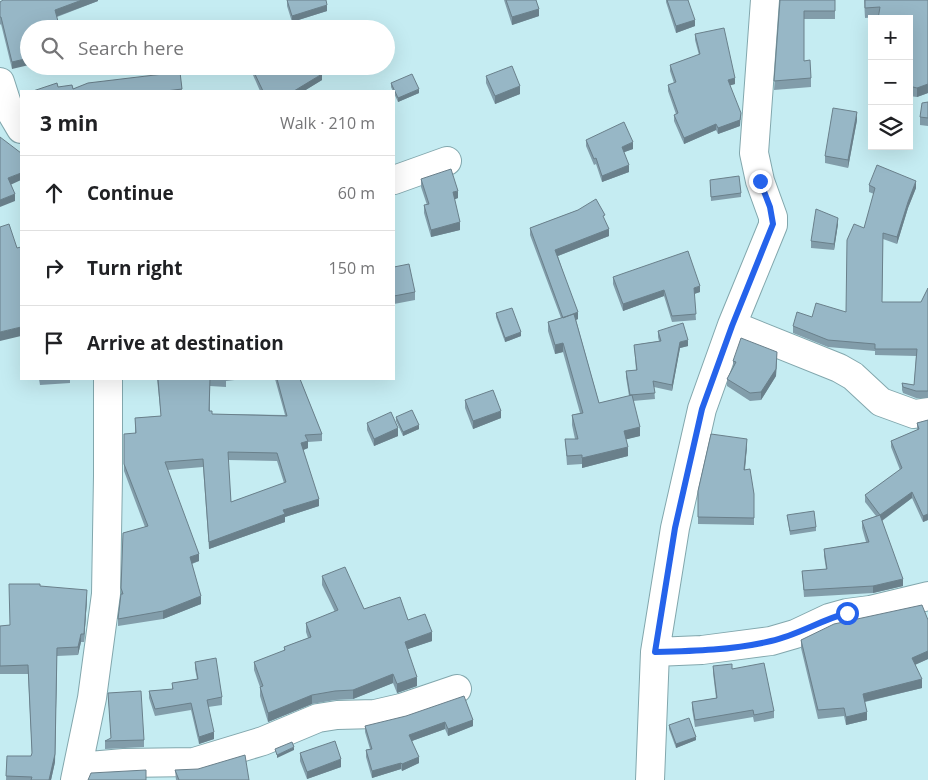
<!DOCTYPE html>
<meta charset="utf-8">
<style>
:root{--surface:#fff;--page:#f6f6f6;--text:#202124;--muted:#757577;--line:#e0e0e0}
body{margin:0;font-family:"Open Sans",sans-serif;background:var(--page);color:var(--text)}
.controls{position:absolute;right:15px;top:15px;display:grid;overflow:hidden;border-radius:0px;box-shadow:0 5px 20px #0002}
.controls button{width:45px;height:45px;display:grid;place-items:center;padding:0;border:0;border-bottom:1px solid var(--line);background:var(--surface);color:var(--text);font:25px sans-serif}
.stop{position:absolute;width:15px;height:15px;margin:-11px;border:4px solid #2563eb;border-radius:50%;background:#fff}
.stop.end{background:#2563eb;border-color:#fff;box-shadow:0 1px 5px #0008}
.list{margin:0;padding:0;list-style:none}
h2{display:flex;justify-content:space-between;align-items:center;height:65px;margin:0;padding:0 20px;font-size:21px}
h2 small{font-size:16px;font-weight:400;color:var(--muted)}
.list li{display:grid;grid-template-columns:32px 1fr auto;gap:15px;align-items:center;box-sizing:border-box;height:75px;padding:0 20px;border-top:1px solid var(--line)}
.list b{display:block;font-size:19px;white-space:nowrap}
.list em{font-size:16px;font-style:normal;color:var(--muted)}
.icon{flex:none;width:28px;height:28px;fill:none;stroke:currentColor;stroke-width:2;stroke-linecap:round;stroke-linejoin:round}
.map{position:relative;flex:none;width:928px;height:780px;overflow:hidden}
.search{position:absolute;background:var(--surface);box-shadow:0 5px 20px #0002;left:20px;top:20px;width:375px;height:55px;display:flex;align-items:center;gap:12px;box-sizing:border-box;padding:0 18px;border-radius:28px;color:var(--muted);font-size:19px}
.panel{position:absolute;background:var(--surface);box-shadow:0 5px 20px #0002;left:20px;top:90px;width:375px;height:290px;border-radius:0px}
.map>svg:first-child{display:block}
</style>
<div class="map">
<svg width="928" height="780" viewBox="0 0 928 780">
<rect width="100%" height="100%" fill="#c5ecf2"/>
<g fill="none" stroke-linecap="round" stroke-linejoin="round">
<g stroke="#82a7ad" stroke-width="30">
<path id="minor" d="M0 82 8 107 21 129
M394 180 447 161
M732 325 839 368 853 376 881 402 914 414 928 412
M655 652 702 650 771 641 795 634 829 618 847 613 870 610 928 596
M78 767 124 763 194 762 263 741 318 718 337 715 375 714 401 708 457 689
M75 780 92 698 106 594 108 476V379
M650 780 655 652 675 528 702 409 732 325 773 225V217L760 181 754 153 765 0"/>
</g>
<use href="#minor" stroke="#fff" stroke-width="28"/>
</g>
<path fill="#829daa" fill-rule="evenodd" d="M98 0V1L57 17 12 69 1 24 0 25V2Z
M287 0 327 11 292 22 287 6Z
M504 0H536L539 16 512 25Z
M666 0H688L695 26 676 33 666 2Z
M780 0H835V19H804V61L811 78V87L774 90Z
M864 0H928V93L917 97 909 96V19L878 17 865 18Z
M695 34 735 84 730 85 740 126 718 134 716 130 684 144 674 121V115L676 114 668 91V85L674 83 670 71V65L699 55 695 40Z
M249 66H273L275 71 322 80 304 91H260Z
M180 72 182 91H33L58 87 73 89Z
M486 76 520 94 495 104 486 83Z
M391 83 419 93 398 102 391 87Z
M928 102V126L920 125V117Z
M857 120 848 168 825 163V156Z
M586 140 633 149 624 152 629 172 602 182 596 164 594 165 586 146Z
M421 179 458 198 454 199 460 230 431 237 424 213V205H427L421 187Z
M710 180 741 193V197L711 201Z
M869 185 916 188 908 208 897 244 883 239 882 302H921L928 288V398H916L903 393 902 390V383L914 385 916 356 875 355V351L828 347 793 333V326L812 317 846 312 864 228 874 194 869 192Z
M578 210 605 221 609 236 558 256 578 319 576 320 599 403 629 396 626 377V371L636 370 634 345 659 341 658 337V331L688 346 680 348 672 391 654 387 655 399 633 401 640 436 626 439 628 456 582 468V464L567 465 565 439H575L572 425V415L580 413 563 352 555 354 548 331V322L561 318 530 235V228Z
M838 224 834 250 811 248V241Z
M394 267 415 292V300L394 304Z
M613 277 700 292 694 294 696 320 672 322 664 296 623 311 613 284Z
M496 313 521 336 505 342 496 317Z
M777 360 776 376 761 400 750 401 727 386V379L733 367V361Z
M39 379H70V383L40 385Z
M157 379H243L226 381V387L210 386V411L212 414 285 415 275 379H300L322 434V441L308 442V448L303 450 319 506 285 517V522L209 549 203 467 167 470 199 561 192 564 201 604 163 619 118 626V619L121 594 123 533 145 527 124 471V434H135V418L161 416ZM228 460 277 461 284 483 231 502Z
M465 400 501 418 473 429 465 408Z
M396 417 419 429 403 436 396 421Z
M928 420V520L923 522 912 498 882 521 903 586 873 593 804 597 802 571 826 569 824 556V549L866 542 862 528V521L876 516 865 502V495L900 470 891 447V441L917 430V423Z
M367 423 398 436 374 446 367 430Z
M747 446 745 470 754 494V525L698 524V491Z
M787 515 816 527V531L790 535Z
M322 576 364 609 408 620 432 641 408 649 417 686 397 693 393 683 353 699 335 700 312 704 268 722 260 696V687L254 670V662L284 651V647L308 638 306 632V623L335 612 322 585Z
M40 586 87 599 84 642H81L78 655 57 656 55 762 51 780H6L7 756H31L32 754 28 674H0V626L10 625Z
M928 620V659L915 665 922 688 865 702 867 720 846 725 844 716 818 719 801 648V640Z
M195 662 222 697V705L208 707 214 739 199 744 191 710 155 716 149 698V691L172 689V683L197 679 195 669Z
M713 666 732 669 774 711V718L754 722 753 717 695 727 692 709V702L716 698 713 673Z
M108 693 144 740V747L105 749V741L111 739Z
M473 720V726L448 736 445 729 412 741 419 763 402 771 401 769 372 778 366 757V750L370 749 365 732V726Z
M669 725 696 740 676 748 669 729Z
M300 753 341 767 307 779 300 761Z
M175 770 249 780H176Z"/>
<path fill="#6a808b" d="M82 0H98V1L55 17V10Z
M327 5V11L292 22V16Z
M539 9V16L512 25V17Z
M695 20V26L676 33V26Z
M29 58V65L12 69V62Z
M322 74V80L304 91H294Z
M735 78V84L728 86V80Z
M928 84V93L917 97V88Z
M520 86V94L495 104V96Z
M419 89V93L398 102V98Z
M857 112V120L848 168V160Z
M741 113 740 126 718 134V128Z
M716 124V130L684 144V138Z
M633 142V149L622 153V147Z
M629 165V172L602 182V176Z
M21 173V180L8 186V178Z
M916 181V188L908 208 897 244V237L908 202Z
M458 191V198L453 200V192Z
M15 194V201L0 207V200Z
M838 218V224L834 250V244Z
M460 222V230L431 237V230Z
M609 229V236L555 257V250Z
M700 286V292L694 294V288Z
M664 290V296L623 311V304Z
M578 312V319L563 325V318Z
M21 327V336L0 341V332Z
M521 332V336L505 342V338Z
M688 340V346L680 348 672 391V385L680 342Z
M563 343V352L555 354V345Z
M777 352 776 376 761 400V392Z
M501 411V418L473 429V421Z
M419 425V429L403 436V432Z
M640 427V436L624 440V431Z
M398 428V436L374 446V439Z
M747 439V446L744 477V470Z
M308 441V448L301 451V443Z
M628 447V456L582 468V458Z
M912 492V498L880 522V515Z
M319 499V506L285 517V522L209 549V542L283 510Z
M928 514V520L923 522V516Z
M199 554V561L190 564V557Z
M903 579V586L873 593V586Z
M87 590V599L84 642V634Z
M201 596V604L163 619V611Z
M432 632V641L405 650V642Z
M81 634V642L78 655V647Z
M928 651V659L912 666V658Z
M57 656 55 762 51 780H49Z
M393 674V683L353 699V690Z
M417 677V686L397 693V684Z
M922 679V688L863 702V694Z
M312 695V704L268 722V713Z
M867 712V720L846 725V717Z
M473 720V726L448 736V729Z
M445 722V729L409 742V735Z
M214 732V739L199 744V737Z
M696 737V740L676 748V744Z
M294 747V750L277 758V755Z
M419 757V763L402 771V764Z
M341 759V767L307 779V772Z
M401 763V769L372 778V771Z"/>
<path fill="#97b7c6" stroke="#6a808b" fill-rule="evenodd" d="M3 0H82L55 10 60 29H29V58L12 62 1 17H0V2Z
M287 0H326L327 5 292 16Z
M506 0H536L539 9 512 17Z
M667 0H688L695 20 676 26Z
M780 0H835V11H804V61L810 60 811 78 774 81Z
M865 0H928V84L917 88 909 86V19H878L880 7 865 8Z
M724 28 735 78 728 80 741 113 740 120 718 128 716 124 684 138 674 115 678 113 668 85 676 82 670 65 700 54 695 34Z
M251 66H273L275 71 282 66H317L322 74 294 91H263Z
M512 66 520 86 495 96 486 76Z
M180 72 182 89 166 91H33L57 83 58 87 72 85 73 89 88 83Z
M412 74 419 89 398 98 391 83Z
M928 102V118L920 117 922 103Z
M833 108 857 112 848 160 825 156Z
M624 122 633 142 622 147 629 165 602 176 596 158 594 159 586 140Z
M0 137 21 153V173L8 178 15 194 0 200Z
M877 165 916 181 908 202 897 237 883 233 882 302H921L928 288V391H916L903 387 902 383 914 385 917 349H875V344L828 340 793 326 797 312 812 317 816 303 846 312 847 240 854 224 864 228 875 188 869 185Z
M451 169 458 191 453 192 460 222 431 230 424 205 429 204 421 179Z
M739 176 741 193 711 197 710 180Z
M596 199 605 215 603 216 609 229 555 250 578 312 563 318 530 228 578 210Z
M816 209 838 218 834 244 811 241Z
M9 224 17 248 21 247V327L0 332V227Z
M688 251 700 286 694 288 696 314 672 316 664 290 623 304 613 277Z
M409 264 415 292 394 296V267Z
M512 308 521 332 505 338 496 313Z
M574 314 599 403 632 395 640 427 624 431 628 447 582 458V455L567 456 565 439H578L572 415 583 413 563 343 555 345 548 322Z
M683 323 688 340 680 342 672 385 653 381 655 393 630 395 626 371 637 370 634 345 661 341 658 331Z
M741 338 777 352 776 369 761 392 750 393 727 379 736 362 733 361Z
M158 379H226H210L209 411H212V414L287 416 277 379H300L322 434 305 435 308 441 301 443 319 499 283 510 285 514 209 542 203 459 165 462 199 554 190 557 201 596 163 611 118 619 121 594H123L121 588 123 533 148 526 124 464V434L136 433 135 418 161 416ZM228 452 277 453 286 482 231 502Z
M493 390 501 411 473 421 465 400Z
M412 410 419 425 403 432 396 417Z
M391 412 398 428 374 439 367 423Z
M928 420V514L923 516 912 492 880 515 865 495 902 468 891 441 919 429 917 423Z
M711 434 747 439 744 470 750 469 754 494V518L698 517V491Z
M814 511 816 527 790 531 787 515Z
M880 515 903 579 873 586 804 590 802 571 827 569 824 549 869 542 862 521Z
M345 567 364 609 400 597 408 620 425 614 432 632 405 642 417 677 397 684 393 674 353 690 335 691 312 695 268 713 260 687 263 686 254 662 285 650 284 647 311 637 306 623 338 610 322 576Z
M9 584H40V586L87 590 84 634H81L78 647 57 648 55 754 49 780H31L32 777 6 776 7 756H31L32 753 28 665 0 666V626L10 625Z
M922 605 928 620V651L912 658 922 679 863 694 867 712 846 717 844 708 818 710 801 640 834 624Z
M216 658 222 697 207 700 214 732 199 737 191 703 155 709 149 691 173 689 172 683 198 679 195 662Z
M764 663 774 711 754 715 753 710 695 720 692 702 717 698 713 666 732 664V669Z
M141 691 144 740 105 741 111 738 108 693Z
M464 696 473 720 448 729 445 722 409 735 419 757 402 764 401 763 372 771 366 750 372 749 365 726 406 716Z
M689 718 696 737 676 744 669 725Z
M335 741 341 759 307 772 300 753Z
M292 742 294 747 277 755 275 749Z
M245 755 249 780H179L175 770 198 769Z
M146 770V780H88L91 773Z"/>
<g fill="none" stroke-linecap="round" stroke-linejoin="round">
<path stroke="#2563eb" stroke-width="6" d="M760 181 770 207 773 224 732 326 702 409 675 528 655 652C694 651 733 650 771 641 798 635 821 620 847 613"/>
</g>
</svg>
<div class="controls">
<button>+</button>
<button>−</button>
<button><svg class="icon" aria-label="layers" viewBox="0 0 24 24"><path d="M12 4l9 5-9 5-9-5zM3 14l9 5 9-5"/></svg></button>
</div>
<div class="stop" style="left:847px;top:613px"></div>
<div class="stop end" style="left:760px;top:181px"></div>
<div class="search"><svg class="icon" aria-label="search" viewBox="0 0 24 24"><circle cx="10" cy="10" r="6"/><path d="M15 15l6 6"/></svg>Search here</div>
<section class="panel">
<h2>3 min<small>Walk · 210 m</small></h2>
<ul class="list">
<li><svg class="icon" aria-label="ahead" viewBox="0 0 24 24"><path d="M12 20V5M6 11l6-6 6 6"/></svg><div><b>Continue</b></div><em>60 m</em></li>
<li><svg class="icon" aria-label="right" viewBox="0 0 24 24"><path d="M7 20v-9h11M14 6l5 5-5 5"/></svg><div><b>Turn right</b></div><em>150 m</em></li>
<li><svg class="icon" aria-label="arrive" viewBox="0 0 24 24"><path d="M6 21V4h12l-3 4 3 4H6"/></svg><div><b>Arrive at destination</b></div></li>
</ul>
</section>
</div>
